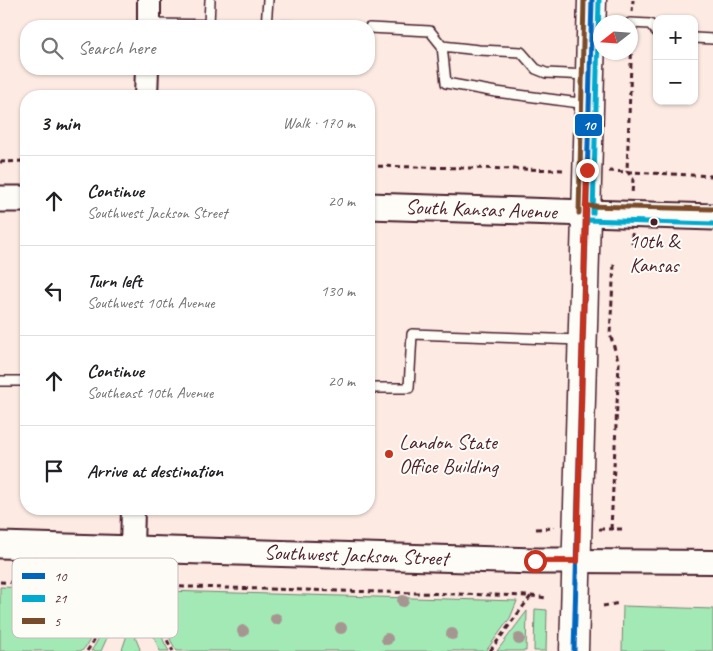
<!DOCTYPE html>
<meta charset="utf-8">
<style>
:root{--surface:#fff;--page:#f6f6f6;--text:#202124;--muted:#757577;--line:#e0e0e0}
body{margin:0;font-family:Caveat,sans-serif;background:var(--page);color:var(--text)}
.controls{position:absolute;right:15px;top:15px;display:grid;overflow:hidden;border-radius:10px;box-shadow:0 1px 4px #0004}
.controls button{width:45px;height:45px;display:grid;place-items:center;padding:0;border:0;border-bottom:1px solid var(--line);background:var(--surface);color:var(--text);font:25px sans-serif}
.compass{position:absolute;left:593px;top:15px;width:45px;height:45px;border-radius:50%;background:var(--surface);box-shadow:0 1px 4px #0004;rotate:253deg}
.stop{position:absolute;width:15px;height:15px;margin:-11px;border:4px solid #c8321e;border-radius:50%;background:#fff}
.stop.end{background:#c8321e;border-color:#fff;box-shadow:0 1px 5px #0008}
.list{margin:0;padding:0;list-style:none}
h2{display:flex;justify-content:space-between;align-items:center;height:65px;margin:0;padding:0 20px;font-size:21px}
h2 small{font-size:16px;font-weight:400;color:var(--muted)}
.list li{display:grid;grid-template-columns:32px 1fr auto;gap:15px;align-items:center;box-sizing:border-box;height:90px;padding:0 20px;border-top:1px solid var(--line)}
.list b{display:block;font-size:19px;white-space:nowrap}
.list p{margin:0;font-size:16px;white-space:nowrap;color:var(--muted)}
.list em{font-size:16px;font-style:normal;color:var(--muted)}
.icon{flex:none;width:28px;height:28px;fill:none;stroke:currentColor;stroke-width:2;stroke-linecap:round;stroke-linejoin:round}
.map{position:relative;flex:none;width:713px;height:651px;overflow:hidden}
.search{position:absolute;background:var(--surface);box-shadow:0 1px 4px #0004;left:20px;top:20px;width:355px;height:55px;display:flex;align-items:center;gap:12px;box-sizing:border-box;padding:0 18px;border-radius:20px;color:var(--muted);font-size:19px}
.panel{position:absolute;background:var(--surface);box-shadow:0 1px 4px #0004;left:20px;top:90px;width:355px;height:425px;border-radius:20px}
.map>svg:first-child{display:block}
</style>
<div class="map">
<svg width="713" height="651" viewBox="0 0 713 651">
<rect width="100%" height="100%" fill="#fceae3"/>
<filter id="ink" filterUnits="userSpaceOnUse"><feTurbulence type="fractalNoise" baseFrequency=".02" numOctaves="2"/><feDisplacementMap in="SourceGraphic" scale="10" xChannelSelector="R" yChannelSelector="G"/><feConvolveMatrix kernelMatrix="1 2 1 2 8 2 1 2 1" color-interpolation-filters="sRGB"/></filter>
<g filter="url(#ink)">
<path fill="#a3e9b5" stroke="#768470" d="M0 587 100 590C100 613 98 632 82 651H0Z
M107 590H115L112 627 101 651H91C105 632 106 612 107 590Z
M150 591H158C157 613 157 632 169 651H160C150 631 149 613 150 591Z
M165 591 517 601 510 618 486 651H177C164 633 163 613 165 591Z
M623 606 713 609V651H622Z
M535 609 547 610 546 651H534Z
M527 611 526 651H497Z
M130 626 134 628 135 637 140 649 139 651 122 650Z"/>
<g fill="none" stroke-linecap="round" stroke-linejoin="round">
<g stroke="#4a1f2b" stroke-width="12">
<path id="service" d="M630 23 650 24 657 32
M149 24 298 26
M209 25 210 0
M266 26 268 0
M369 28 430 31 442 46 446 83 496 92 587 104
M694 38 713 39
M442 46 479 50 521 52 536 69 546 73 588 75
M0 381H26
M369 388H409L412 334 580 340"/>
</g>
<g stroke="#4a1f2b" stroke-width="26">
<path id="tertiary" d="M149 26V0
M146 96 147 69
M132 548 133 509
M577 561 713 562"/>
</g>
<g stroke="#4a1f2b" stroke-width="29">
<path id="secondary" d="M0 199H26
M369 206 713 217
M0 545 535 561H577"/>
</g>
<g stroke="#4a1f2b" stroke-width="31">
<path id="primary" d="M574 651 592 0"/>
</g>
<path stroke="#4a1f2b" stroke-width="3" stroke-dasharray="5 4" stroke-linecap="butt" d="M632 12 633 0
M632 36 627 171 633 179 632 195
M0 162 26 161
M369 166 566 170
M609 171 713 176
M632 233V244
M536 529 555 528
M599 529H623
M611 529 619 363 610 334 614 264
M0 582 531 596 547 598
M161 587C161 610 160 631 173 651
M603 606 620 603
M87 651C103 628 105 613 103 586
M490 651 531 596"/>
<use href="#service" stroke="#fdfcf7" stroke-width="9"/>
<use href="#tertiary" stroke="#fdfcf7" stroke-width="22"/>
<use href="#secondary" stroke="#fdfcf7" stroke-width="25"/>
<use href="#primary" stroke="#fdfcf7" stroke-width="28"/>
<g stroke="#fdfcf7" stroke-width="9">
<path id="bus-1" d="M574 651 592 0"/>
</g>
<g stroke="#fdfcf7" stroke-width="9">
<path id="bus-2" d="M593 213 599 0
M586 220 713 224"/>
</g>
<g stroke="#fdfcf7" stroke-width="9">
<path id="bus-3" d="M586 206 713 209
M579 213 584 0"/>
</g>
<use href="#bus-1" stroke="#0065bd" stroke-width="5"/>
<use href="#bus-2" stroke="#00a9ce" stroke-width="5"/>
<use href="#bus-3" stroke="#7a4b2a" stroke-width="5"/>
</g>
<g fill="#a69691">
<circle cx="403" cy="601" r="6"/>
<circle cx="276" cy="619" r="6"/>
<circle cx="341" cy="628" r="6"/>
<circle cx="243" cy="631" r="6"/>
<circle cx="452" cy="634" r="6"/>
<circle cx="387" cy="639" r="6"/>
<circle cx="519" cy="639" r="6"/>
</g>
</g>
<g fill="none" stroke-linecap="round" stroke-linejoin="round" filter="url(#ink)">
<path stroke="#c8321e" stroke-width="6" d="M535 561H577L587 170"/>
</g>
<circle fill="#4a1f2b" stroke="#fdfcf7" stroke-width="2" cx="654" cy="222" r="4.5"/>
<circle fill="#c8321e" stroke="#fdfcf7" stroke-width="2" cx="389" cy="454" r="5"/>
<g text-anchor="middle" stroke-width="4" stroke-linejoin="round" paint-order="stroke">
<g font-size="20" fill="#4a1f2b" stroke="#fdfcf7">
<text x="654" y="248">10th &amp;<tspan x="654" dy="24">Kansas</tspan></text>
</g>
<g font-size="21" fill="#4a1f2b" stroke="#fdfcf7">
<text transform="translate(481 209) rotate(2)" y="7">South Kansas Avenue</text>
<text transform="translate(356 555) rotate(2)" y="7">Southwest Jackson Street</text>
</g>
<g font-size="21" fill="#4a1f2b" stroke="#fdfcf7" text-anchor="start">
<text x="399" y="449">Landon State<tspan x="399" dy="24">Office Building</tspan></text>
</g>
</g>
<rect x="12" y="558" width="166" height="80" rx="8" fill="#fdfcf7" stroke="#c7baba" stroke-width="1"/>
<rect x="22" y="573" width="23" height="6" fill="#0065bd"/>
<rect x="22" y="595" width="23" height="7" fill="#00a9ce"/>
<rect x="22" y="618" width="23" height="6" fill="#7a4b2a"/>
<g font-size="14" fill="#4a1f2b">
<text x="54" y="581">10</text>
<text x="54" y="603">21</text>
<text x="54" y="626">5</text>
</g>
<rect stroke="#fdfcf7" stroke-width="2" x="574" y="113" width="29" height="24" rx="5" fill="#0065bd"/>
<g font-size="14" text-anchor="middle" font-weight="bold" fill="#fff">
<text x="589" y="130">10</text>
</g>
</svg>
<div class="controls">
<button>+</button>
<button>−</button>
</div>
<svg class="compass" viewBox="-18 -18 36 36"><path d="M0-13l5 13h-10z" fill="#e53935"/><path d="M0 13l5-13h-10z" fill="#757577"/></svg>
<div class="stop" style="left:535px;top:561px"></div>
<div class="stop end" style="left:587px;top:170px"></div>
<div class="search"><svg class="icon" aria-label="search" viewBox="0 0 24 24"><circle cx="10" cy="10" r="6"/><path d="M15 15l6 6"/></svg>Search here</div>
<section class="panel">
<h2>3 min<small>Walk · 170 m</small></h2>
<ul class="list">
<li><svg class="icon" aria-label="ahead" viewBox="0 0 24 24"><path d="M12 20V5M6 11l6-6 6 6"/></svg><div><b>Continue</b><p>Southwest Jackson Street</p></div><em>20 m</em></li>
<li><svg class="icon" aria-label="left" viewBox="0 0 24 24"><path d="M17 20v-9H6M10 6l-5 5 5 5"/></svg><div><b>Turn left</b><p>Southwest 10th Avenue</p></div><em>130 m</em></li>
<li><svg class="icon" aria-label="ahead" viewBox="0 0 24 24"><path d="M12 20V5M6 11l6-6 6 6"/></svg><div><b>Continue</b><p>Southeast 10th Avenue</p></div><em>20 m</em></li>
<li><svg class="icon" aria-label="arrive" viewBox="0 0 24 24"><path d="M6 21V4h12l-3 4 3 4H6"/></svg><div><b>Arrive at destination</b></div></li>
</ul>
</section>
</div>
